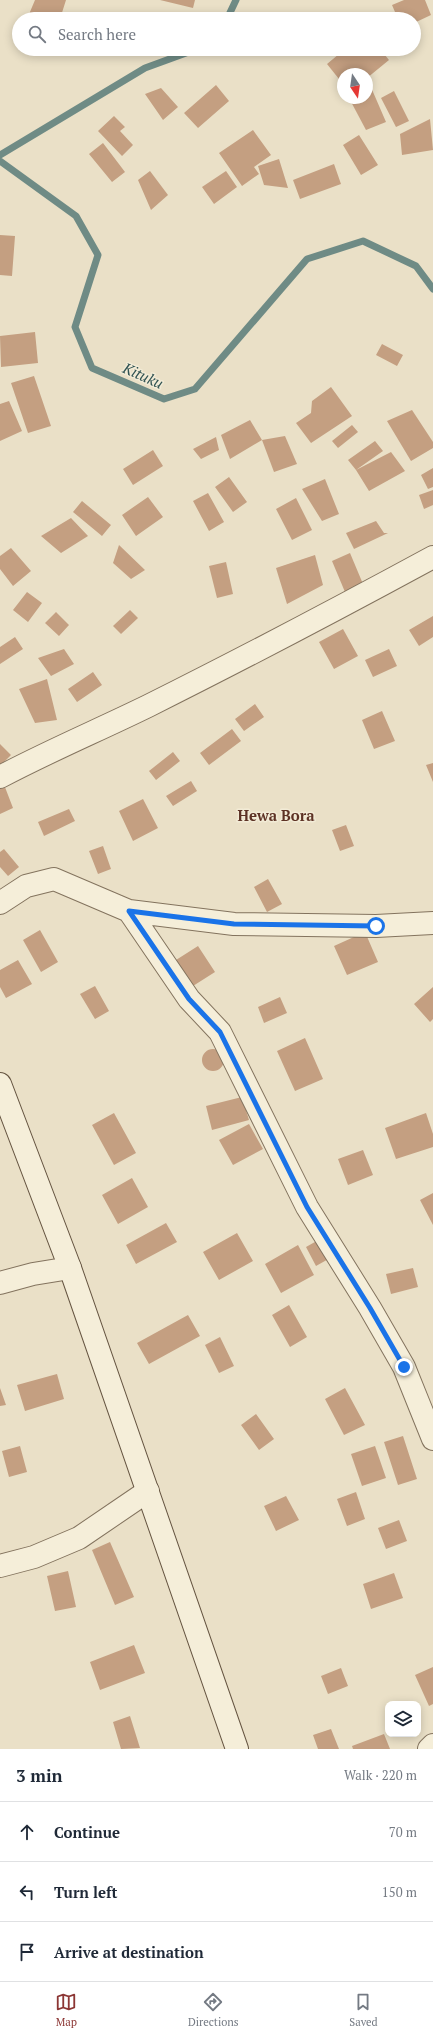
<!DOCTYPE html>
<meta charset="utf-8">
<style>
:root{--surface:#fff;--page:#f2f2f3;--text:#1f2937;--muted:#747a83;--line:#e0e1e3;--accent:#8c3634}
body{margin:0;font-family:"PT Serif",serif;background:var(--page);color:var(--text)}
.controls{position:absolute;right:12px;bottom:12px;display:grid;overflow:hidden;border-radius:8px;box-shadow:0 2px 10px #0003}
.controls button{width:36px;height:36px;display:grid;place-items:center;padding:0;border:0;border-bottom:1px solid var(--line);background:var(--surface);color:var(--text);font:20px sans-serif}
.compass{position:absolute;left:337px;top:68px;width:36px;height:36px;border-radius:50%;background:var(--surface);box-shadow:0 2px 10px #0003;rotate:167deg}
.stop{position:absolute;width:12px;height:12px;margin:-9px;border:3px solid #1a73e8;border-radius:50%;background:#fff}
.stop.end{background:#1a73e8;border-color:#fff;box-shadow:0 1px 4px #0008}
.list{margin:0;padding:0;list-style:none}
h2{display:flex;justify-content:space-between;align-items:center;height:52px;margin:0;padding:0 16px;font-size:17px}
h2 small{font-size:13px;font-weight:400;color:var(--muted)}
.list li{display:grid;grid-template-columns:26px 1fr auto;gap:12px;align-items:center;box-sizing:border-box;height:60px;padding:0 16px;border-top:1px solid var(--line)}
.list b{display:block;font-size:15px;white-space:nowrap}
.list em{font-size:13px;font-style:normal;color:var(--muted)}
.icon{flex:none;width:22px;height:22px;fill:none;stroke:currentColor;stroke-width:2;stroke-linecap:round;stroke-linejoin:round}
.map{position:relative;flex:none;width:433px;height:1749px;overflow:hidden}
.search{position:absolute;background:var(--surface);box-shadow:0 2px 10px #0003;left:12px;right:12px;top:12px;height:44px;display:flex;align-items:center;gap:10px;box-sizing:border-box;padding:0 14px;border-radius:22px;color:var(--muted);font-size:15px}
.sheet{height:232px;background:var(--surface)}
nav{display:flex;justify-content:space-around;align-items:center;box-sizing:border-box;height:56px;border-top:1px solid var(--line);background:var(--surface);font-size:11px;color:var(--muted)}
nav a{display:grid;justify-items:center;gap:2px}
nav .on{color:var(--accent)}
.map>svg:first-child{display:block}
</style>
<div class="map">
<svg width="433" height="1749" viewBox="0 0 433 1749">
<rect width="100%" height="100%" fill="#eae0c7"/>
<g fill="none" stroke-linecap="round" stroke-linejoin="round">
<path stroke="#6f8b85" stroke-width="7" d="M227 19 236 0
M0 155 145 68 197 49
M0 161 76 216 98 255 75 327 92 368 164 399 195 389 307 259 363 241 416 266 433 289"/>
</g>
<path fill="#c49f81" d="M35 0H66L60 19H27Z
M160 0H195L193 8Z
M404 0H425L431 15 414 23V19H398L392 5Z
M345 49H380L389 60 367 78V74H343V84L327 64Z
M216 85 229 101 198 128 184 113Z
M370 85 386 122 366 130 349 98H367V87Z
M161 88 178 107 163 120 145 94Z
M394 91 409 121 396 127 381 98Z
M114 116 125 127 120 131 133 145 122 156 98 131Z
M430 119 433 150 402 155 400 134Z
M253 130 271 155 254 167 259 174 242 186 219 153Z
M359 135 378 165 361 175 343 145Z
M103 143 125 172 112 182 89 154Z
M279 159 288 188 264 185 258 166Z
M334 164 341 184 300 199 293 180Z
M150 171 168 195 151 210 138 180Z
M226 171 237 187 214 204 202 187Z
M0 235 15 236 12 276 0 275Z
M35 332 38 363 1 367 0 336Z
M382 344 403 355 397 366 376 355Z
M34 376 51 426 28 433 11 383Z
M331 387 352 416 311 443 296 423 311 413 312 401Z
M9 401 22 431 0 441V404Z
M412 410 433 442V448L411 461 387 421Z
M250 420 262 440 230 459 221 435Z
M352 425 358 432 338 448 332 441Z
M285 436 297 464 274 472 262 440Z
M216 437 219 450 201 459 193 449Z
M375 441 383 451 356 470 348 460Z
M153 450 163 466 133 485 123 469Z
M391 452 405 471 369 491 356 470Z
M433 468V487L428 489 421 475Z
M229 477 247 502 233 512 215 487Z
M325 479 339 514 322 521 302 489Z
M433 490V505L424 509 419 495Z
M208 493 224 522 209 531 193 501Z
M148 497 163 517 136 536 122 515Z
M296 498 312 530 292 540 276 509Z
M82 501 111 525 102 536 73 512Z
M71 518 88 536 61 553 41 536Z
M376 521 384 533H388L354 549 346 533Z
M119 545 145 570 131 579 113 563Z
M11 548 31 571 13 586 0 569V556Z
M350 553 363 584 345 592 332 561Z
M315 555 323 585 287 604 276 568Z
M226 562 233 594 217 598 209 566Z
M27 592 42 603 28 622 13 610Z
M130 610 138 618 121 634 113 626Z
M56 612 69 625 59 636 45 623Z
M433 616V637L419 646 409 630Z
M343 629 358 656 334 669 319 642Z
M15 637 23 649 0 664V647Z
M64 649 74 664 51 676 38 658Z
M389 649 397 666 373 677 365 660Z
M93 672 102 685 77 702 68 689Z
M47 679 57 720 35 723 19 689Z
M255 704 264 717 244 731 235 719Z
M382 711 395 741 374 749 362 720Z
M232 729 241 741 209 765 200 753Z
M0 744 11 755 1 765 0 764Z
M173 752 180 761 156 780 149 771Z
M433 763V782L426 765Z
M191 781 197 791 173 806 166 796Z
M3 782 13 808 0 814V783Z
M143 799 158 828 133 841 119 811Z
M69 809 75 821 44 836 38 822Z
M346 825 354 846 340 851 332 830Z
M103 846 111 869 98 874 89 851Z
M4 849 19 867 8 876 0 867V852Z
M268 879 282 904 267 912 254 887Z
M40 930 58 962 41 972 23 940Z
M365 932 378 962 347 975 334 946Z
M198 946 215 972 193 986 176 960Z
M18 960 32 984 6 998 0 987V970Z
M95 986 109 1011 95 1019 80 994Z
M433 987V1019L430 1022 414 1004Z
M280 997 287 1013 264 1023 258 1007Z
M305 1038 323 1079 295 1091 277 1051Z
M202 1060a11 11 0 1 1 22 0a11 11 0 1 1-22 0Z
M242 1097 249 1120 212 1130 206 1106Z
M114 1113 136 1153 114 1165 92 1125Z
M426 1113 433 1134V1147L396 1159 385 1128Z
M249 1124 263 1149 233 1165 219 1140Z
M363 1150 373 1175 348 1185 338 1159Z
M132 1178 148 1207 118 1224 102 1195Z
M433 1193V1225L420 1200Z
M166 1223 177 1242 136 1264 126 1245Z
M237 1233 253 1261 219 1280 203 1252Z
M322 1238 332 1257 316 1266 306 1247Z
M298 1245 314 1275 281 1293 265 1264Z
M413 1268 418 1287 391 1294 386 1274Z
M289 1305 307 1337 290 1347 272 1315Z
M188 1315 200 1336 149 1364 137 1343Z
M220 1337 234 1366 219 1373 205 1345Z
M57 1374 64 1399 25 1411 17 1385Z
M0 1388 6 1405 0 1406Z
M345 1388 365 1425 344 1435 325 1399Z
M256 1414 274 1439 259 1450 241 1425Z
M403 1436 417 1479 398 1485 384 1442Z
M20 1446 27 1472 9 1477 2 1451Z
M375 1446 386 1478 362 1486 351 1454Z
M356 1492 365 1519 347 1526 337 1499Z
M286 1496 299 1520 276 1531 264 1506Z
M399 1520 407 1541 386 1549 378 1528Z
M110 1542 134 1597 115 1605 92 1550Z
M68 1571 76 1607 55 1611 47 1576Z
M394 1573 403 1598 371 1609 363 1584Z
M134 1645 145 1673 100 1690 90 1662Z
M433 1667V1704L429 1706 415 1675Z
M341 1668 348 1686 328 1694 321 1676Z
M130 1716 140 1748 121 1749 113 1722Z
M331 1729 339 1749H318L313 1735Z
M384 1734 390 1749H353L352 1746Z"/>
<g fill="none" stroke-linecap="round" stroke-linejoin="round">
<g stroke="#83735e" stroke-width="24">
<path id="street" d="M0 777C49 751 99 730 148 706 244 658 339 608 433 557
M0 903 26 886 54 879 129 911 234 924 376 926 433 923
M129 911 189 999 220 1032 307 1207 370 1308 404 1367 433 1439
M0 1283 33 1274 70 1268
M0 1566 34 1557 79 1538 148 1491
M429 1749 433 1745"/>
</g>
<g stroke="#655441" stroke-width="24">
<path id="secondary" d="M0 1084 70 1268 237 1749"/>
</g>
<use href="#street" stroke="#f5eed9" stroke-width="22"/>
<use href="#secondary" stroke="#f5eed9" stroke-width="22"/>
</g>
<g fill="none" stroke-linecap="round" stroke-linejoin="round">
<path stroke="#1a73e8" stroke-width="5" d="M376 926 234 924 129 911 189 999 220 1032 307 1207 370 1308 404 1367"/>
</g>
<g text-anchor="middle" stroke-width="3" stroke-linejoin="round" paint-order="stroke">
<g font-size="15" font-style="italic" fill="#315352" stroke="#f2ebd6">
<text transform="translate(143 376) rotate(24)" y="5">Kituku</text>
</g>
<g font-size="15" font-weight="bold" fill="#5d3224" stroke="#f2ebd6">
<text x="276" y="821">Hewa Bora</text>
</g>
</g>
</svg>
<div class="controls">
<button><svg class="icon" aria-label="layers" viewBox="0 0 24 24"><path d="M12 4l9 5-9 5-9-5zM3 14l9 5 9-5"/></svg></button>
</div>
<svg class="compass" viewBox="-18 -18 36 36"><path d="M0-13l5 13h-10z" fill="#e53935"/><path d="M0 13l5-13h-10z" fill="#747a83"/></svg>
<div class="stop" style="left:376px;top:926px"></div>
<div class="stop end" style="left:404px;top:1367px"></div>
<div class="search"><svg class="icon" aria-label="search" viewBox="0 0 24 24"><circle cx="10" cy="10" r="6"/><path d="M15 15l6 6"/></svg>Search here</div>
</div>
<section class="sheet">
<h2>3 min<small>Walk · 220 m</small></h2>
<ul class="list">
<li><svg class="icon" aria-label="ahead" viewBox="0 0 24 24"><path d="M12 20V5M6 11l6-6 6 6"/></svg><div><b>Continue</b></div><em>70 m</em></li>
<li><svg class="icon" aria-label="left" viewBox="0 0 24 24"><path d="M17 20v-9H6M10 6l-5 5 5 5"/></svg><div><b>Turn left</b></div><em>150 m</em></li>
<li><svg class="icon" aria-label="arrive" viewBox="0 0 24 24"><path d="M6 21V4h12l-3 4 3 4H6"/></svg><div><b>Arrive at destination</b></div></li>
</ul>
</section>
<nav>
<a class="on"><svg class="icon" aria-label="map" viewBox="0 0 24 24"><path d="M3 6l6-2 6 2 6-2v14l-6 2-6-2-6 2zM9 4v14M15 6v14"/></svg>Map</a>
<a><svg class="icon" aria-label="directions" viewBox="0 0 24 24"><path d="M12 3l9 9-9 9-9-9zM9 14v-3h6M13 9l2 2-2 2"/></svg>Directions</a>
<a><svg class="icon" aria-label="saved" viewBox="0 0 24 24"><path d="M7 4h10v16l-5-4-5 4z"/></svg>Saved</a>
</nav>
